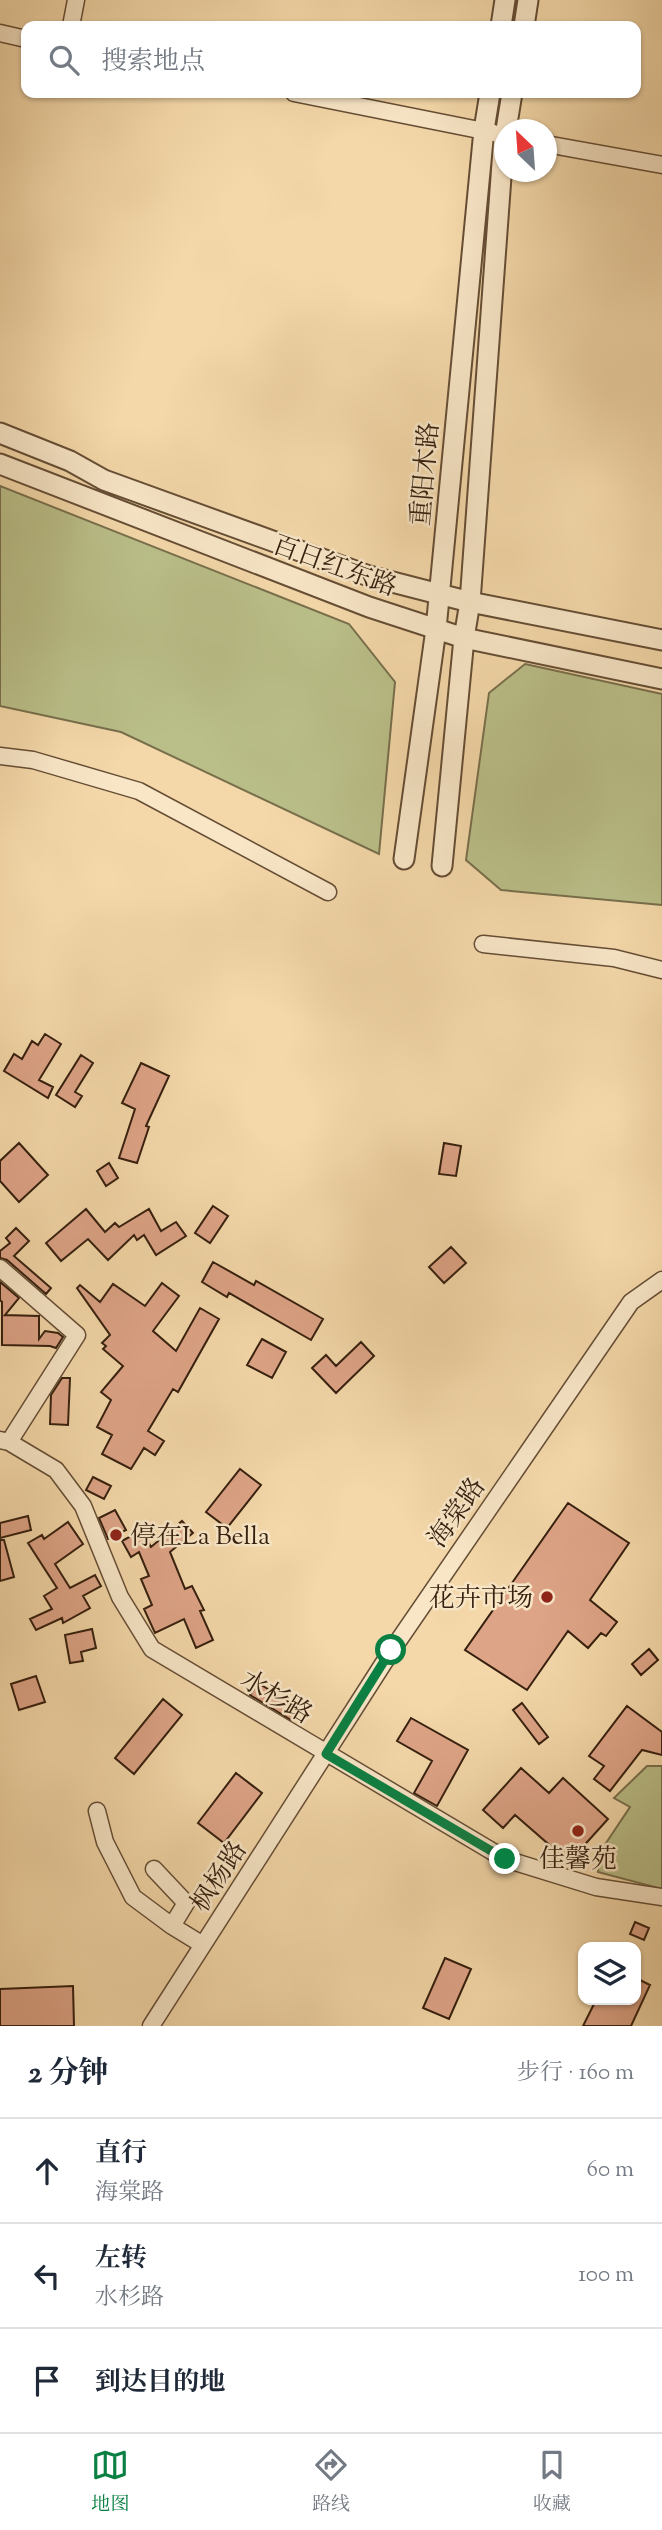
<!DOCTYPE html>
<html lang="zh">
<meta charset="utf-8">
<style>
:root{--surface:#fff;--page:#f2f2f3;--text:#1f2937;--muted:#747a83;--line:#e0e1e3;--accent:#0b8043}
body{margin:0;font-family:"Sorts Mill Goudy","Noto Serif SC",serif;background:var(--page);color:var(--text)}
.controls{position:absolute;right:21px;bottom:21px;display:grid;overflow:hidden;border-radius:14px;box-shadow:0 2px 5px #0004}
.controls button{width:63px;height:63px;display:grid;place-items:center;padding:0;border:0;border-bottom:2px solid var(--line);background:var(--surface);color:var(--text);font:35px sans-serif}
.compass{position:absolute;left:494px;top:119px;width:63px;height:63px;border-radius:50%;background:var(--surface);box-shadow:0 2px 5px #0004;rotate:335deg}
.stop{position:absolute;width:21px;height:21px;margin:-16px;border:5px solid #0b8043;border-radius:50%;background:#fff}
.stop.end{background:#0b8043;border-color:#fff;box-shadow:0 2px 7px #0008}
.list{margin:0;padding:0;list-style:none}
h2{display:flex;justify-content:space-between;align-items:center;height:91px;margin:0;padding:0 28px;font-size:30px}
h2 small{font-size:23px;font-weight:400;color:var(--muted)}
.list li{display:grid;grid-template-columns:46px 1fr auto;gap:21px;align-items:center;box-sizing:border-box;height:105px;padding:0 28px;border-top:2px solid var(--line)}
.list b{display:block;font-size:26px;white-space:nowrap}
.list p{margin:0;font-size:23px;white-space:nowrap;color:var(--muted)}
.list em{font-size:23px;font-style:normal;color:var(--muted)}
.icon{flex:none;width:38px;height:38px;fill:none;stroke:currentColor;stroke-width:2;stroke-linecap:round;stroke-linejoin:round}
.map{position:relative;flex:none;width:662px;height:2026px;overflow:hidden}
.search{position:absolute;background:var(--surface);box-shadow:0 2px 5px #0004;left:21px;right:21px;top:21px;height:77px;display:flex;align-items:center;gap:18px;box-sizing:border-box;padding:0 24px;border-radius:14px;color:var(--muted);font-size:26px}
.sheet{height:406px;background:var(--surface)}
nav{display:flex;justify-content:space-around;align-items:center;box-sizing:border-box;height:98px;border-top:2px solid var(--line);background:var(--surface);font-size:19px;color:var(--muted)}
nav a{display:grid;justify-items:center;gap:4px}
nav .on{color:var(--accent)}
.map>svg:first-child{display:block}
</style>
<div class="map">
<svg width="662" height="2026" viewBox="0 0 662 2026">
<rect width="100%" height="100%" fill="#f4d8a9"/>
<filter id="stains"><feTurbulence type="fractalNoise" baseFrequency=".00286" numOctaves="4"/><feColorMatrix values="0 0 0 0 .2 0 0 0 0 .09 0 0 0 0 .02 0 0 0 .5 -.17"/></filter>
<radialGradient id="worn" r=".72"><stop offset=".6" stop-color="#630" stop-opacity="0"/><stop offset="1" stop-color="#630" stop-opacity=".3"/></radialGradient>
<path fill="#babf89" stroke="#786f4c" stroke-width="2" d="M0 486 349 624 395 682 379 854 121 732 0 706Z
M525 664 662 694V905L501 890 466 860 489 693Z
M647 1766H662V1889L598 1872 600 1852 630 1807 614 1798Z"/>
<path fill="#dea487" stroke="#351f0e" stroke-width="2" d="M45 1034 61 1044 39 1080 53 1087 48 1098 4 1071 14 1054 22 1059 32 1041 38 1045Z
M81 1055 93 1063 75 1092 82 1096 75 1107 56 1095Z
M141 1063 169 1076 146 1126 149 1127 137 1163 119 1158 135 1109 122 1103Z
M19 1143 48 1175 19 1202 0 1181V1161Z
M444 1143 461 1146 456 1176 439 1174Z
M109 1163 118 1178 106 1186 97 1171Z
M213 1206 228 1216 210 1243 195 1233Z
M86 1209 105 1232 115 1223 119 1227 149 1209 161 1231 176 1222 186 1236 156 1255 144 1235 137 1240 134 1235 108 1260 88 1239 61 1261 46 1243Z
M16 1228 29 1241 14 1256 51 1288 46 1294 7 1260 0 1258V1251L10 1243 6 1238Z
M451 1247 466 1263 444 1283 429 1267Z
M213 1262 254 1285 256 1281 323 1319 311 1340 229 1293 227 1297 202 1282Z
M0 1282 19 1298 5 1315 39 1316V1339L45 1331 58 1333 63 1337 56 1348 50 1346 2 1345V1302L0 1300Z
M162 1283 179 1296 153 1331 176 1351 200 1308 219 1319 178 1392 173 1389 148 1431 164 1441 155 1455 144 1448 131 1469 102 1454 112 1435 97 1427 111 1400 101 1392 123 1366 103 1349 106 1346 102 1343 110 1335 77 1288 80 1285 100 1302 113 1284 145 1306Z
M262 1339 286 1352 272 1378 247 1365Z
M361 1342 374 1356 336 1393 312 1368 326 1355 336 1366Z
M62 1378H70L68 1425 50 1424 51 1395Z
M240 1469 261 1485 227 1528 206 1512Z
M93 1477 111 1486 104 1499 86 1490Z
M568 1503 629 1543 590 1600 617 1622 606 1636 601 1633 588 1648 568 1631 527 1690 465 1650Z
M115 1510 126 1530 108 1539 99 1518Z
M28 1516 31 1530 0 1538V1523Z
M182 1521 193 1533 170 1552 185 1589 192 1586 204 1610 200 1611 213 1640 196 1648 184 1619 155 1633 144 1609 152 1605 141 1579 149 1576 139 1552 131 1557 122 1541 142 1530 151 1547Z
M68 1522 83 1544 55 1564 70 1588 95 1575 101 1586 83 1596 90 1608 63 1623 62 1618 36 1630 30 1619 52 1609 44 1596 57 1588 28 1543 42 1535 44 1539Z
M0 1540H4L14 1577 0 1581Z
M92 1629 96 1648 81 1652 83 1661 70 1663 65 1635Z
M649 1649 658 1660 641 1675 632 1664Z
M36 1676 45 1702 19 1710 11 1684Z
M258 1683 299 1708 291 1720 250 1695Z
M163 1699 182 1715 134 1774 115 1758Z
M522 1703 548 1737 539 1744 513 1710Z
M627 1706 662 1732V1755L642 1750 610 1791 594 1779 604 1766 589 1756Z
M411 1718 468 1750 437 1806 414 1793 432 1761 397 1741Z
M521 1768 549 1793 563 1778 608 1819 569 1862 515 1815 503 1828 483 1810Z
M236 1773 262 1793 224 1843 198 1823Z
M635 1922 649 1928 644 1940 630 1934Z
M445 1958 471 1969 449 2019 423 2008Z
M636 1978 650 1985 631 2026H583L596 2000H636Z
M73 1986 74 2026H0V1989Z"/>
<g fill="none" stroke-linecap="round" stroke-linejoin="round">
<g stroke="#654d35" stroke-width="19">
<path id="minor" d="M71 26 76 0
M0 33 26 39
M294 93 494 133
M546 144 662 165
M0 756 33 760 139 791 328 892
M483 944 614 958 662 970
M0 1268 77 1335 9 1442
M0 1440 9 1442 56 1470 83 1506 120 1597 152 1649 505 1859 596 1887 662 1897
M97 1811 105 1842 133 1897 172 1926
M154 1869 186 1903 172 1926 203 1945
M151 2026 392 1650 631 1302 662 1280"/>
</g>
<g stroke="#654d35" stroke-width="23">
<path id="tertiary" d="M501 26 505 0
M524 26 528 0
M506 130 512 93
M0 433 70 461 104 480 369 576 470 602 662 640
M0 464 369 607 464 638 662 679
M404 859 436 629 484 130 490 93
M442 866 464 638 470 602 504 136"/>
</g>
<use href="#minor" stroke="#f8e6c7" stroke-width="16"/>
<use href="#tertiary" stroke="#f8e6c7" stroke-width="19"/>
</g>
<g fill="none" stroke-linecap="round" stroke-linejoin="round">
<path stroke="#0b8043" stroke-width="9" d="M391 1650 326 1754 505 1859"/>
</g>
<g fill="#8f2418" stroke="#f8e6c7" stroke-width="2.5">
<circle cx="116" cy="1535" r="7"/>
<circle cx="547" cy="1597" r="7"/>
<circle cx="578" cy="1831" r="7"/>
</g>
<g text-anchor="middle" stroke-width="5" stroke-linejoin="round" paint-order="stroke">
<g font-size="26" fill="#351f0e" stroke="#f8e6c7">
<text transform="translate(424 474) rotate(-85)" y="9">重阳木路</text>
<text transform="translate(335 565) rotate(20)" y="9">百日红东路</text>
<text transform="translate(456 1512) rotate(-55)" y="9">海棠路</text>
<text transform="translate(277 1696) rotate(31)" y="9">水杉路</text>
<text transform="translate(218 1876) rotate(-57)" y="9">枫杨路</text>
</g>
<g font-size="26" fill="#351f0e" stroke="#f8e6c7" text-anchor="start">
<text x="130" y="1544">停在La Bella</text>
<text x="533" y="1606" text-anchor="end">花卉市场</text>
<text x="578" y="1867" text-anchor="middle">佳馨苑</text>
</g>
</g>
<rect width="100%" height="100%" filter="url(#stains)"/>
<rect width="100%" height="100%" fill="url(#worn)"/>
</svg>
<div class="controls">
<button><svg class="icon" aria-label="layers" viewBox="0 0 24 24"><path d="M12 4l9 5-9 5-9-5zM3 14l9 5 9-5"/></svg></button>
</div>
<svg class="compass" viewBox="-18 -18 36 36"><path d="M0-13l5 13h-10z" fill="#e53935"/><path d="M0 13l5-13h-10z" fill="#747a83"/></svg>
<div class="stop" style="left:391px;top:1650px"></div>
<div class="stop end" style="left:505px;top:1859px"></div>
<div class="search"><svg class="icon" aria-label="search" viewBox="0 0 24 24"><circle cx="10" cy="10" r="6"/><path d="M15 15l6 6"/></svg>搜索地点</div>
</div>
<section class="sheet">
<h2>2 分钟<small>步行 · 160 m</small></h2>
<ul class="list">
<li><svg class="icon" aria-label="ahead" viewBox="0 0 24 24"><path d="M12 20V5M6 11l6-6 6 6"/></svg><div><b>直行</b><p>海棠路</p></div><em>60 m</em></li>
<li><svg class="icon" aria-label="left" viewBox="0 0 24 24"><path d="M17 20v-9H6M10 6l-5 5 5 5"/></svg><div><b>左转</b><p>水杉路</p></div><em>100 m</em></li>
<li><svg class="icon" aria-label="arrive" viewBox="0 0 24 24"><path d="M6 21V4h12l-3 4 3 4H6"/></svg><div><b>到达目的地</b></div></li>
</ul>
</section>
<nav>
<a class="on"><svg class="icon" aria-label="map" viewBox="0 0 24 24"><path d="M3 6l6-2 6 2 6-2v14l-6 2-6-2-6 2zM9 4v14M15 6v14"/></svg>地图</a>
<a><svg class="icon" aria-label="directions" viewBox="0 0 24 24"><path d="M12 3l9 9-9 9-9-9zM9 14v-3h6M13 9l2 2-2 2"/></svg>路线</a>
<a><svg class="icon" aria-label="saved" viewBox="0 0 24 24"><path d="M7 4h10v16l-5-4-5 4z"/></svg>收藏</a>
</nav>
